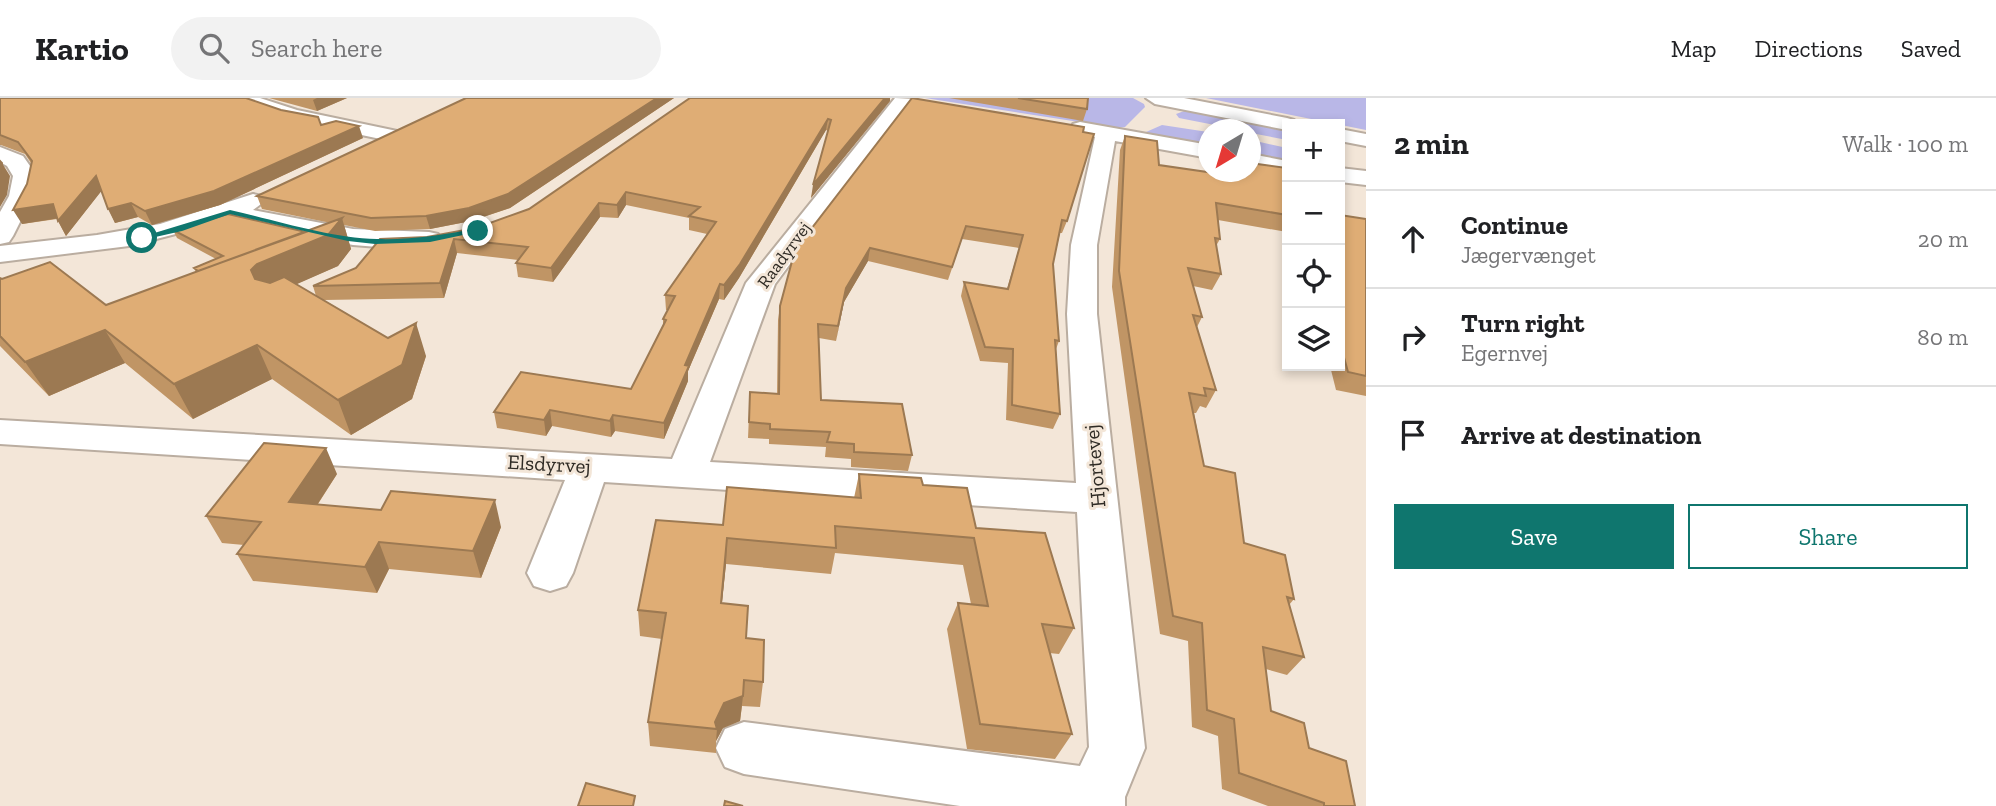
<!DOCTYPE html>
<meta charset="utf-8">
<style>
:root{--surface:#fff;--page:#f2f2f2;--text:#202124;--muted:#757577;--line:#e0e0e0;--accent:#0f766e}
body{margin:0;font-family:"Zilla Slab",serif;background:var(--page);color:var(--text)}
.controls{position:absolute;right:21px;top:21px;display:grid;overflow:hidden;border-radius:0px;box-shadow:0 4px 10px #0003}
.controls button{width:63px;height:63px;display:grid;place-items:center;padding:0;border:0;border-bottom:2px solid var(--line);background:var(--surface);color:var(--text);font:35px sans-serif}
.compass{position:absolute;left:1198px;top:21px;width:63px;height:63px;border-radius:50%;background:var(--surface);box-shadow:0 4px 10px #0003;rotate:218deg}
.stop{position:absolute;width:21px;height:21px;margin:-16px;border:5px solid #0f766e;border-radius:50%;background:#fff}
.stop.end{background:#0f766e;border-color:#fff;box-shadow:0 2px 7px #0008}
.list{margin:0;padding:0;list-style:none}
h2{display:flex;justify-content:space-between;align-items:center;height:91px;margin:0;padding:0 28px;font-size:30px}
h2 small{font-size:23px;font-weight:400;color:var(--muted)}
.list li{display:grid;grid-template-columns:46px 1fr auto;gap:21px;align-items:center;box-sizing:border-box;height:98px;padding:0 28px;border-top:2px solid var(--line)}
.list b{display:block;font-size:26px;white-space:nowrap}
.list p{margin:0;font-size:23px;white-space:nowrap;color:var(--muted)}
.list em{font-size:23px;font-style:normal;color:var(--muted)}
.actions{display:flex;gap:14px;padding:21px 28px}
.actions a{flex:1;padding:16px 0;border:2px solid var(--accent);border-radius:0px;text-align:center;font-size:24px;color:var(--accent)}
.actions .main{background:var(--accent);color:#fff}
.icon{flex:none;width:38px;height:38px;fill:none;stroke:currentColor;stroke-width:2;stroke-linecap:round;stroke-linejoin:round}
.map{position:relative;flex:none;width:1366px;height:708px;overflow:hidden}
header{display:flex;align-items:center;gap:42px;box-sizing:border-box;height:98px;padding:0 35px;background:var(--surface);border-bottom:2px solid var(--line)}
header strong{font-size:33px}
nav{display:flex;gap:38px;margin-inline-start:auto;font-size:24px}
.search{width:490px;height:63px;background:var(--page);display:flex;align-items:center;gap:18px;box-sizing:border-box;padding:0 24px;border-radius:38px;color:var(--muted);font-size:26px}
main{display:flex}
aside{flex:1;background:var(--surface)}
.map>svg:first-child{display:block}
</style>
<header>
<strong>Kartio</strong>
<div class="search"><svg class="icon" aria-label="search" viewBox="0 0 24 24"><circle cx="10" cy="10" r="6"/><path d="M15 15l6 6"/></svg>Search here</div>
<nav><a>Map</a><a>Directions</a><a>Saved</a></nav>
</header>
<main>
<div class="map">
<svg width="1366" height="708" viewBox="0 0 1366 708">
<rect width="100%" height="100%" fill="#f3e6d8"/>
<path fill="#b9b7e7" d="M925 0H1133L1144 6 1145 9 1125 29 1118 30Z
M1206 0H1366V32Z
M1187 12 1287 30V42L1251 35V32L1235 31 1179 20 1176 16Z
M1162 27 1208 34V51L1148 37 1146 34Z
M1251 42 1287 50V65L1251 59Z"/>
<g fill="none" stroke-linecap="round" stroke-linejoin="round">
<g stroke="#baada0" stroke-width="4">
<path id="minor" d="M232 0H260L297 12 397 33 400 37 397 41 390 43 286 21 234 4Z
M895 0 913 1 775 186 710 364 1076 385 1067 216 1071 147 1095 39 1073 34 1070 30 1073 26 1080 24 1209 47V60L1115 43 1097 147V216L1145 650 1125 699V708H960L744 676 725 669 716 650 725 631 744 624 1080 668 1089 649 1077 414 604 384 573 475 566 488 550 493 534 488 527 475 565 382 0 346V322L672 361 746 185Z
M1146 0H1184L1287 20 1294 22 1297 26H1287V32L1155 6Z
M1340 31 1366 36V48L1340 43Z
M0 49 23 58 37 78 33 98 13 138 9 144 0 146V114L9 98 13 78 7 68 0 64Z
M1251 56 1287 63V77L1251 70Z
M1340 70 1366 73V87L1340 84Z
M253 96 262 98 265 103 253 112 353 131 429 134 438 136 442 142 438 148 403 151 353 147 230 122 129 148 0 164V148L97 137 160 126Z"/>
</g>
<use href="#minor" fill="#fff" fill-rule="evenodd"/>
</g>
<path fill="#c09565" d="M0 0 321 27 363 40 220 107 152 127 138 119 115 125 101 93 66 138 57 121 22 126 31 65 25 56 1 47H0Z
M269 0H347L317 13Z
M466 0H674L510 110 471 123 430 131 375 133 344 127 351 151 338 168 296 186 316 198 313 188 427 139 476 130 529 111 890 3 811 100 828 33 826 32 739 180 724 202 719 201 688 273V283L664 341 615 333 611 339 552 328 546 338 497 330 494 314 631 291 663 227V221L668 212H666L665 197 707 136 689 132V120L626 107 618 120 600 119 553 184 518 179 516 165 518 162 457 155 444 200 324 202 388 240 426 258 412 301 351 337 272 281 193 321 125 265 49 298 0 248V180L2 181 106 207 196 174 194 170 216 161 177 140 173 132 306 134 331 125 262 111 257 98Z
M912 0 1067 123 1062 135H1060L1053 166 1059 243 1056 251 1060 316 1053 331 1006 322 1008 265 980 263 961 198 964 184 1007 191 1019 150 962 141 948 182 868 163 844 204 836 243 819 240 821 302 912 357 908 373 851 369V361L825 359 826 349 769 346V341L748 340 750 294 777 296 778 222 780 208Z
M949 0H1088L1087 11 1083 23Z
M1125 38 1159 67 1220 76 1221 74H1250L1287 70V134L1218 122 1220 141 1216 148 1221 176 1212 192 1193 188 1202 219 1197 229 1216 292 1206 310 1200 308 1196 315H1194L1204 368 1244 445 1294 501 1289 507 1304 559 1287 577 1266 571 1271 613 1309 650 1355 708H1268L1222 691 1218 638 1192 629 1188 543 1160 536 1112 189 1120 52Z
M1340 117 1366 121V298L1336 292 1330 268H1340Z
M337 376 318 406 501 429 481 480 389 471 377 495 253 483 237 456 244 447 222 445 206 418Z
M859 376 923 387 976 430 1074 530 1059 556 1049 555 1072 636 1055 661 967 651 947 531 958 505 971 506 963 467 835 455 831 476 726 466 722 505 746 540 763 584 760 609 742 608 740 623 723 630 716 643V655L650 648 648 624 662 541 640 538 638 512 723 427 854 400Z"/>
<path fill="#9c7952" d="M317 0H347L317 13 313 2Z
M657 0H674L510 110 471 123 430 131 426 118Z
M885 0H890V3L811 100 813 87Z
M828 21 826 32 739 180 724 202V187Z
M359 28 363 40 220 107 152 127 145 113Z
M2 65 10 78 7 97 0 109V76Z
M96 78 103 91 66 138 58 123 60 120 22 126 13 112 53 106Z
M626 94V107L618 120 617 107Z
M131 105 138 119 115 125 108 111Z
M599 105 600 119 553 184 551 170Z
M342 120 351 151 338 168 270 198 265 205 251 172 257 166Z
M454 141 457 155 444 200 440 185Z
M870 150 868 163 844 204 836 243 846 190Z
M720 186 719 201 688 273V283L664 341V325L685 267Z
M416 225 426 258 412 301 351 337 338 302Z
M105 232 125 265 49 298 25 264Z
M257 247 272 281 193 321 174 286Z
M550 312 552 328 546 338 544 322Z
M613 317 615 333 611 339 610 323Z
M326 350 337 376 302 430 289 404Z
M495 402 501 429 481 480 473 453Z
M727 440 726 466 719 531 721 505Z
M379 444 389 471 377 495 365 469Z
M743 598 740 623 723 630 716 643 717 631 715 624 724 605Z"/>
<path fill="#dfad75" stroke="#9c7952" stroke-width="2" d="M0 0H246L281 12 318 19 321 27 336 23 359 28 214 93 145 113 131 105 108 111 96 78 58 123 53 106 13 112 27 86 32 63 18 44 0 37Z
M466 0H657L508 96 469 110 426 118 371 120 257 98Z
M690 0H885L813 87 831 22 828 21 740 166 724 187 720 186 685 267 689 268 664 325 613 317 610 323 550 312 544 322 494 314 521 274 631 291 666 222 663 221 675 198 665 197 716 124 689 118 700 109 626 94 617 107 599 105 551 170 516 165 528 149 454 141 440 185 313 188 356 170 380 141 427 139 476 130 529 111Z
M912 0 1084 29 1083 34 1094 36 1067 123 1062 122 1053 166 1059 243 1055 242 1060 316 1012 307 1013 251 985 249 964 184 1008 191 1023 137 966 128 952 169 870 150 846 190 838 228 818 226 821 302 902 306 912 357 854 354V346L827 344 830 334 770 331V326L749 324 750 294 779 296 780 208 795 152Z
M1018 0H1088L1087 11Z
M1125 38 1157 43 1159 67 1228 77 1227 74H1250V65L1287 70V117L1216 105 1220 141 1215 140 1221 176 1188 170 1202 219 1193 217 1216 292 1204 290 1206 298 1189 295 1204 368 1235 375 1244 445 1285 457 1294 501 1287 499 1304 559 1263 549 1271 613 1304 625 1309 650 1346 663 1355 708H1324V705L1239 675 1234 621 1207 612 1202 525 1173 518 1119 173Z
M0 63 2 65 0 76Z
M228 116 306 134 198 173 194 170 223 158 173 132Z
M1340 117 1366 121V278L1348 274 1340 245Z
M342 120 328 137 257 166 251 172 255 181 270 185 284 179 388 240 416 225 402 267 338 302 257 247 174 286 105 232 25 264 0 238V180L2 181 50 164 106 207Z
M264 345 326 350 289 404 381 412 391 393 495 402 473 453 379 444 365 469 237 456 261 424 206 418Z
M859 376 921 380 923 387 967 390 976 430 1045 435 1074 530 1042 526 1072 636 980 626 958 505 988 508 974 440 835 428 836 450 727 440 721 505 748 508 746 540 764 542 763 584 744 582 743 598 724 605 715 624 717 631 648 624 666 515 638 512 656 422 723 427 727 389 861 400Z
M586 685 635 698 633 708H578Z
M725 703 743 708H724Z"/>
<path fill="#0f766e" d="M230 112C276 122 330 140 377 141 411 142 444 137 478 130L482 133 430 144 375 146 348 143 230 116 182 133 142 142 138 140Z"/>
<g text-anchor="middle" stroke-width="6" stroke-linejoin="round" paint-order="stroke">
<g font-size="18" fill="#2f2b25" stroke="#f3e6d8">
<text transform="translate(784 157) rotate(-54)" y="6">Raadyrvej</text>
</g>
<g font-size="21" fill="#2f2b25" stroke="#f3e6d8">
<text transform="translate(549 366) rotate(3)" y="7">Elsdyrvej</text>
<text transform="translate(1095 368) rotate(-95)" y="7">Hjortevej</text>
</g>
</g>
</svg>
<div class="controls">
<button>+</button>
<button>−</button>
<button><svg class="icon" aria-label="locate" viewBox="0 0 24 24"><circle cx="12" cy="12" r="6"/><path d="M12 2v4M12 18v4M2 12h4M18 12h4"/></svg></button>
<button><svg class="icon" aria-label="layers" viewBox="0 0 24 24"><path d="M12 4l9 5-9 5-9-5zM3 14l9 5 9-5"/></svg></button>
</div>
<svg class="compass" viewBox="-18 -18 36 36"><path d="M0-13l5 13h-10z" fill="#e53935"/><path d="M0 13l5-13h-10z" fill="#757577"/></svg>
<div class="stop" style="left:142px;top:140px"></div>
<div class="stop end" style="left:478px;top:133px"></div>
</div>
<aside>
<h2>2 min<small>Walk · 100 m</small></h2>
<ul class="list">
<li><svg class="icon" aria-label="ahead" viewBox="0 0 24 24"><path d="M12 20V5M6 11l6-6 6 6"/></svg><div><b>Continue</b><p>Jægervænget</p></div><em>20 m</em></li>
<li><svg class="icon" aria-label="right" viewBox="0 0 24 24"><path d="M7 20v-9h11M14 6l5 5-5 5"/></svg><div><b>Turn right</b><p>Egernvej</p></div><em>80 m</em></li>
<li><svg class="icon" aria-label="arrive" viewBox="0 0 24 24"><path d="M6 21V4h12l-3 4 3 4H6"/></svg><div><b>Arrive at destination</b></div></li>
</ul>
<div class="actions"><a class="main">Save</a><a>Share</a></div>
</aside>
</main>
